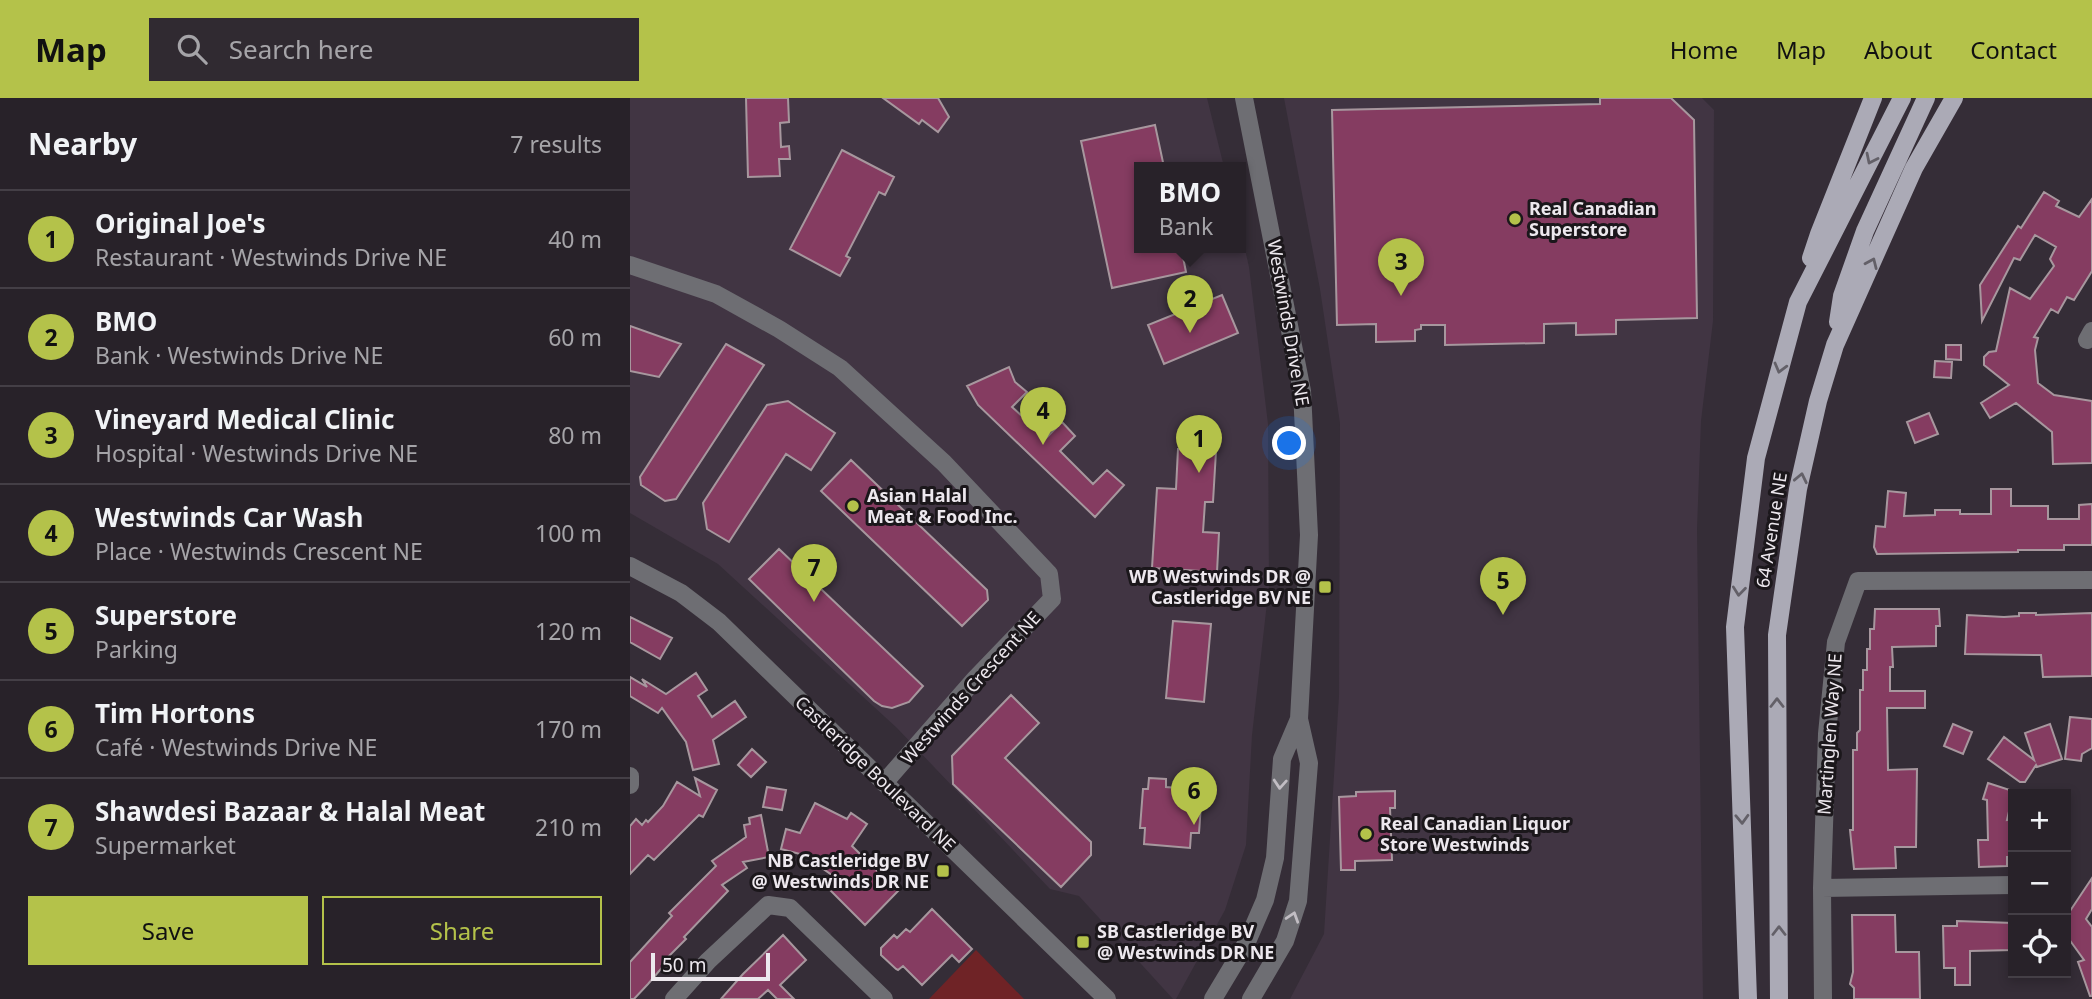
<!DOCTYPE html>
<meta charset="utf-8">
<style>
:root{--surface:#282229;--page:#302a31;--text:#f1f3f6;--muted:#a5a4a8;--line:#443f46;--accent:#b4c24a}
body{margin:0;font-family:"Noto Sans",sans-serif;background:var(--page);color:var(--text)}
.controls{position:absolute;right:21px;bottom:21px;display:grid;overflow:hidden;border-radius:0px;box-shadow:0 4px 10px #0003}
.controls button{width:63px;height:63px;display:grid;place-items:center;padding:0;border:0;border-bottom:2px solid var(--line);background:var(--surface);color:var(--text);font:35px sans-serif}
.scale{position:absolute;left:21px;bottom:18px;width:119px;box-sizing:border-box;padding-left:7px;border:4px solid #ede8ee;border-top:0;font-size:19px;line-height:24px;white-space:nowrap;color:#ede8ee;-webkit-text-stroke:5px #1b171b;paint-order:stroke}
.you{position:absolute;left:660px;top:346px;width:24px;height:24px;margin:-18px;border:5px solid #fff;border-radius:50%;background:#1a73e8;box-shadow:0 0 0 10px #1a73e833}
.badge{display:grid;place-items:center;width:46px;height:46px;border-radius:50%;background:var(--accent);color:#111;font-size:23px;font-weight:700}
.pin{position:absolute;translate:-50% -58px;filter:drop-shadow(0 2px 4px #0008)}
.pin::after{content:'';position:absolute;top:37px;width:24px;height:21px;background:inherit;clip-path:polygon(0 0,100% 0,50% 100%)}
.popup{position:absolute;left:504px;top:64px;width:112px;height:91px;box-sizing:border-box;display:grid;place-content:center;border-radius:0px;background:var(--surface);filter:drop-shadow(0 2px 5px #0005);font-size:23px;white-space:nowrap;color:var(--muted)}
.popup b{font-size:26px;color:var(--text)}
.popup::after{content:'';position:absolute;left:50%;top:100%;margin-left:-14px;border:14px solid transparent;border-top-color:var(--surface)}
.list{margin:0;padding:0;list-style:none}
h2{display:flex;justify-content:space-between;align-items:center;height:91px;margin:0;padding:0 28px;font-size:30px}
h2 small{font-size:23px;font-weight:400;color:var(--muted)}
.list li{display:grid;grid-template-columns:46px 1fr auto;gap:21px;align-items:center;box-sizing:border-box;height:98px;padding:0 28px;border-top:2px solid var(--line)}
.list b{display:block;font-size:26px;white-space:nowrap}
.list p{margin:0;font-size:23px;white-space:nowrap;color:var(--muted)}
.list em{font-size:23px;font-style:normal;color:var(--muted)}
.actions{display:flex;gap:14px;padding:21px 28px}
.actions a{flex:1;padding:16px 0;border:2px solid var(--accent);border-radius:0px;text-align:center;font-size:24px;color:var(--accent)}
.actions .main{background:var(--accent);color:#111}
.icon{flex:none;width:38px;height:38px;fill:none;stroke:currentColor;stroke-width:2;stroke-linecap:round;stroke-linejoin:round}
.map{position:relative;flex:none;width:1462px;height:901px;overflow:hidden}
header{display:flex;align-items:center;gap:42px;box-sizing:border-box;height:98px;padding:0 35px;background:var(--accent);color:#111}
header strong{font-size:33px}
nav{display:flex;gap:38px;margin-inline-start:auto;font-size:24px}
.search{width:490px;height:63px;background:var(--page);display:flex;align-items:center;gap:18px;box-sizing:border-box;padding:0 24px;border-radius:0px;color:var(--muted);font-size:26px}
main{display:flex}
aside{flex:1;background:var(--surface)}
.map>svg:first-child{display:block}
</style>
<header>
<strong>Map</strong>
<div class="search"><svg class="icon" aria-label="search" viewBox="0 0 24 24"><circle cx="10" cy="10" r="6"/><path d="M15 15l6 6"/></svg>Search here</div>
<nav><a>Home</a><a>Map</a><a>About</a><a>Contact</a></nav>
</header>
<main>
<aside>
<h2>Nearby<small>7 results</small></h2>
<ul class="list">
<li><span class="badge">1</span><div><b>Original Joe's</b><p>Restaurant · Westwinds Drive NE</p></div><em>40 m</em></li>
<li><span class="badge">2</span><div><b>BMO</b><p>Bank · Westwinds Drive NE</p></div><em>60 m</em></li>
<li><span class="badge">3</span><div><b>Vineyard Medical Clinic</b><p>Hospital · Westwinds Drive NE</p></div><em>80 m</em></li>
<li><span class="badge">4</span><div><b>Westwinds Car Wash</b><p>Place · Westwinds Crescent NE</p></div><em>100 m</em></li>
<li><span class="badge">5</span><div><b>Superstore</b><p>Parking</p></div><em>120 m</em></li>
<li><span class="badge">6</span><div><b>Tim Hortons</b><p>Café · Westwinds Drive NE</p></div><em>170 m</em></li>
<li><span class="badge">7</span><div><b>Shawdesi Bazaar &amp; Halal Meat</b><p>Supermarket</p></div><em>210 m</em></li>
</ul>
<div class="actions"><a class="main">Save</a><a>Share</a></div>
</aside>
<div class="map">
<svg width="1462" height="901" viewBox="0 0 1462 901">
<rect width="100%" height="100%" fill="#352d37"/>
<path fill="#413543" d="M0 0H577L594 69H509V149H611V134L619 169 638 326 639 487 622 637 616 747 595 812 546 901H543L449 798 420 791 267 630 88 466 0 415Z
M654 0H1072L1084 12 1083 223 1071 323 1067 431 1073 901H660L694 836 709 598 710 325 690 191Z"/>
<path fill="#6f2326" d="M346 852 394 901H299Z"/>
<path fill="#853c61" stroke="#a7979e" stroke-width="2" d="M116 0H158L159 24 150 25 151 49 159 48 160 61H149L150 78 118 79Z
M253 0H308L319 19 308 34 292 22 289 26Z
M970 0H1041L1064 22 1067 220 986 222V236L946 237V225L914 226V245L815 247V227H791V231L785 232V243L746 244V226L707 227 702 12 970 6Z
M525 27 534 69H509V149H551L556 174 482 190 451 43Z
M212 52 264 79 255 97 249 94 216 158 220 160 210 178 160 151Z
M1414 94 1429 103 1426 108 1449 119 1462 101V173L1444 202 1437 199 1428 215 1421 211 1404 239 1408 240 1405 252 1408 285 1424 297 1462 303V365L1423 366 1422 334 1386 305 1360 320 1351 305 1379 287 1354 267V259L1359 254 1366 253 1380 190 1400 201 1424 168 1420 161 1426 149 1405 137 1390 162 1384 160 1352 223 1350 187 1388 128 1391 130Z
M592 197 608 235 534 266 518 227Z
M0 228 51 246 29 279 0 273Z
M96 246 134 267 46 401 35 403 11 387 10 379Z
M1316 247H1331V262L1316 261Z
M1305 263 1322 264 1321 280 1304 279Z
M379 269 385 284 397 294 382 309 416 340 432 324 445 338 430 353 463 386 477 372 494 387 465 419 348 307 337 288Z
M158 303 205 335 181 372 156 356 99 444 77 431 73 405 137 307Z
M1299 315 1308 336 1285 345 1277 324Z
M548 351 586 353 583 404H575L573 434 589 435 587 474 522 470 527 390 546 391Z
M221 362 357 492 358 502 332 528 191 393Z
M1361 391H1381V408H1418V421H1449V407L1462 406V447H1434V452H1388V454L1247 456 1244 449 1246 428 1255 429 1258 393 1276 395 1274 418 1305 417V412H1330V416H1361Z
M149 451 293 588 279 604 262 610 252 608 244 603 119 481Z
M1245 511H1309L1310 528H1306V548L1262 549 1263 569H1260V593H1295V610H1257L1258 672 1287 671 1286 749H1265L1266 770 1224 771 1220 732H1223V652H1227V635L1230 632V592H1233V572H1237V551H1240V531H1244Z
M1389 515H1406V517L1462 515V578L1413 579 1411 557 1335 556 1337 517 1374 519 1389 518Z
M0 519 42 540 30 561 0 544Z
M543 523 581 526 574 604 536 600Z
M66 575 77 592 68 598 82 619 105 603 116 619 83 642 89 666 63 672 56 644 32 610 28 615 0 598V579L17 589 12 581 36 596Z
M381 597 409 625 375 660 461 744V757L431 789 323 686 322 658Z
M1440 619 1462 621V650L1452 656 1451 663 1435 661Z
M1323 626 1342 634 1333 656 1314 648Z
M1420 626 1432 661 1407 669 1406 667 1395 684H1390L1358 661 1374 639 1404 662 1395 635Z
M122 651 136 664 121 679 108 667Z
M65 680 87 692 73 719 69 717 24 762 18 757 0 776V728L6 721 12 727 16 722 18 724 33 708 47 684 70 698Z
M519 680 536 681V689L572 692 569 735H561L560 750 514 746 515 730H510L513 691H518Z
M1358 685 1386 694 1383 696 1377 722 1383 721V759H1377V768L1349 769 1348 742H1358L1357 702 1353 701Z
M137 689 156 692 152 712 133 709Z
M765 693V710H760L762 762 725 763V772H711L709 699 726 698V694Z
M185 705 217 721 221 715 237 726 222 748 268 793 235 827 197 789 206 780 185 765 189 761 151 751 156 731 170 735Z
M131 717 139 759 113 764 117 770 92 787 98 793 54 839 56 841 34 863 36 865 18 886 4 901H0V864L42 818 39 815 86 768 82 763 116 739 114 727 120 726 119 720Z
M1462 780V811L1456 821 1462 829V898H1460L1448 864 1454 862 1436 837V819Z
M302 811 342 851 329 864 322 857 292 887 273 868 268 872 266 871 251 857V850L264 837 267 840 276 831 280 834Z
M1222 817H1265L1266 854H1289L1290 901H1224V890L1220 886 1223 874Z
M1327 823 1383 825V852L1340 853V887H1325V870H1314L1313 828H1327Z
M153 837 176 862 150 887 164 901H147L138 892 128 901H91L113 876Z"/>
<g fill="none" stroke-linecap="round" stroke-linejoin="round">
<path stroke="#6e6e73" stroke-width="18" d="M614 0 672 293 679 437 669 621 679 665 668 803 655 843 621 901
M0 167 86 196 149 231 210 270 314 365 419 476 422 501 345 581 254 685
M1457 242 1462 233
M0 468 51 495 89 524 477 901
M0 678V687
M1192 790 1383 787
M44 901 78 863 138 807 160 810 254 901
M583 901 616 846 635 802 645 760 652 661 669 621
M1193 901 1192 790 1197 636 1206 544 1228 483 1462 482"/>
<path stroke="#abaab6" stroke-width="18" d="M1181 160 1189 136 1243 0
M1208 224 1212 198 1235 133 1296 0
M1118 901 1105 529 1126 360 1168 204 1272 0
M1149 901 1147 537 1168 391 1188 303 1205 247 1284 70 1324 0"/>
</g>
<defs><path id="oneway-chevron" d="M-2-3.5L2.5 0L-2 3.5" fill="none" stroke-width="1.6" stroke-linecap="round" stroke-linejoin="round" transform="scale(1.75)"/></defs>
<g stroke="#636068">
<use href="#oneway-chevron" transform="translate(1241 61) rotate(116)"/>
<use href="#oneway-chevron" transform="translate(1242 165) rotate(-66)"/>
<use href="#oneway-chevron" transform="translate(1150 270) rotate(105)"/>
<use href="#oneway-chevron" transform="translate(1171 380) rotate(-78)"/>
<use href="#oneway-chevron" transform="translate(1109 493) rotate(96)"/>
<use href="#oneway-chevron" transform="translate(1147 605) rotate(-90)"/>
<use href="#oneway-chevron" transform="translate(1112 721) rotate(88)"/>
<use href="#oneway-chevron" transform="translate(1149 833) rotate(-90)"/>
</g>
<g stroke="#c1bdc3">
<use href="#oneway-chevron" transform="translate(650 686) rotate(94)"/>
<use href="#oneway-chevron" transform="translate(663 819) rotate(-72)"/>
</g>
<g fill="#b4c24a" stroke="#1b171b" stroke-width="2.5">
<circle cx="885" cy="121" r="7"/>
<circle cx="223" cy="408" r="7"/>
<rect x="688" y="482" width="14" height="14" rx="3.5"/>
<circle cx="736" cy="736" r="7"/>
<rect x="306" y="766" width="14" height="14" rx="3.5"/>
<rect x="446" y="837" width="14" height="14" rx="3.5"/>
</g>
<g text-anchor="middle" stroke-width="6" stroke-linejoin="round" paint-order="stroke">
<g font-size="18" font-weight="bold" fill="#ede8ee" stroke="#1b171b" text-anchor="start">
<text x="899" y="117">Real Canadian<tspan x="899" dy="21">Superstore</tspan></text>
<text x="237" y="404">Asian Halal<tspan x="237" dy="21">Meat &amp; Food Inc.</tspan></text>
<text x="681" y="485" text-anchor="end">WB Westwinds DR @<tspan x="681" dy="21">Castleridge BV NE</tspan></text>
<text x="750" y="732">Real Canadian Liquor<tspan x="750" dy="21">Store Westwinds</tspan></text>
<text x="299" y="769" text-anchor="end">NB Castleridge BV<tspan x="299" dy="21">@ Westwinds DR NE</tspan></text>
<text x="467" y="840">SB Castleridge BV<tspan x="467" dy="21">@ Westwinds DR NE</tspan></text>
</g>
<g font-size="18" fill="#ede8ee" stroke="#1b171b">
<text transform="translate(658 225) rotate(80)" y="6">Westwinds Drive NE</text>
<text transform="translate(1142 432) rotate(-81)" y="6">64 Avenue NE</text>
<text transform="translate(341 590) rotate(-48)" y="6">Westwinds Crescent NE</text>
<text transform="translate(1200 636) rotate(-86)" y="6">Martinglen Way NE</text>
<text transform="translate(245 676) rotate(44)" y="6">Castleridge Boulevard NE</text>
</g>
</g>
</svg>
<div class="controls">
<button>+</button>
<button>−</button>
<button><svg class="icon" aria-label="locate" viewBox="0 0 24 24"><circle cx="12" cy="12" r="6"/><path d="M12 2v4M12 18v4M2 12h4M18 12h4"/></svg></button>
</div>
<div class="scale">50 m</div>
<div class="you"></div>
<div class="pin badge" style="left:569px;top:375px">1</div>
<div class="pin badge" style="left:560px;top:235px">2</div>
<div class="popup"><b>BMO</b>Bank</div>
<div class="pin badge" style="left:771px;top:198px">3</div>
<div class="pin badge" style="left:413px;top:347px">4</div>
<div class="pin badge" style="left:873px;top:517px">5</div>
<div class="pin badge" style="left:564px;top:727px">6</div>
<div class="pin badge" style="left:184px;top:504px">7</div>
</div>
</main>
